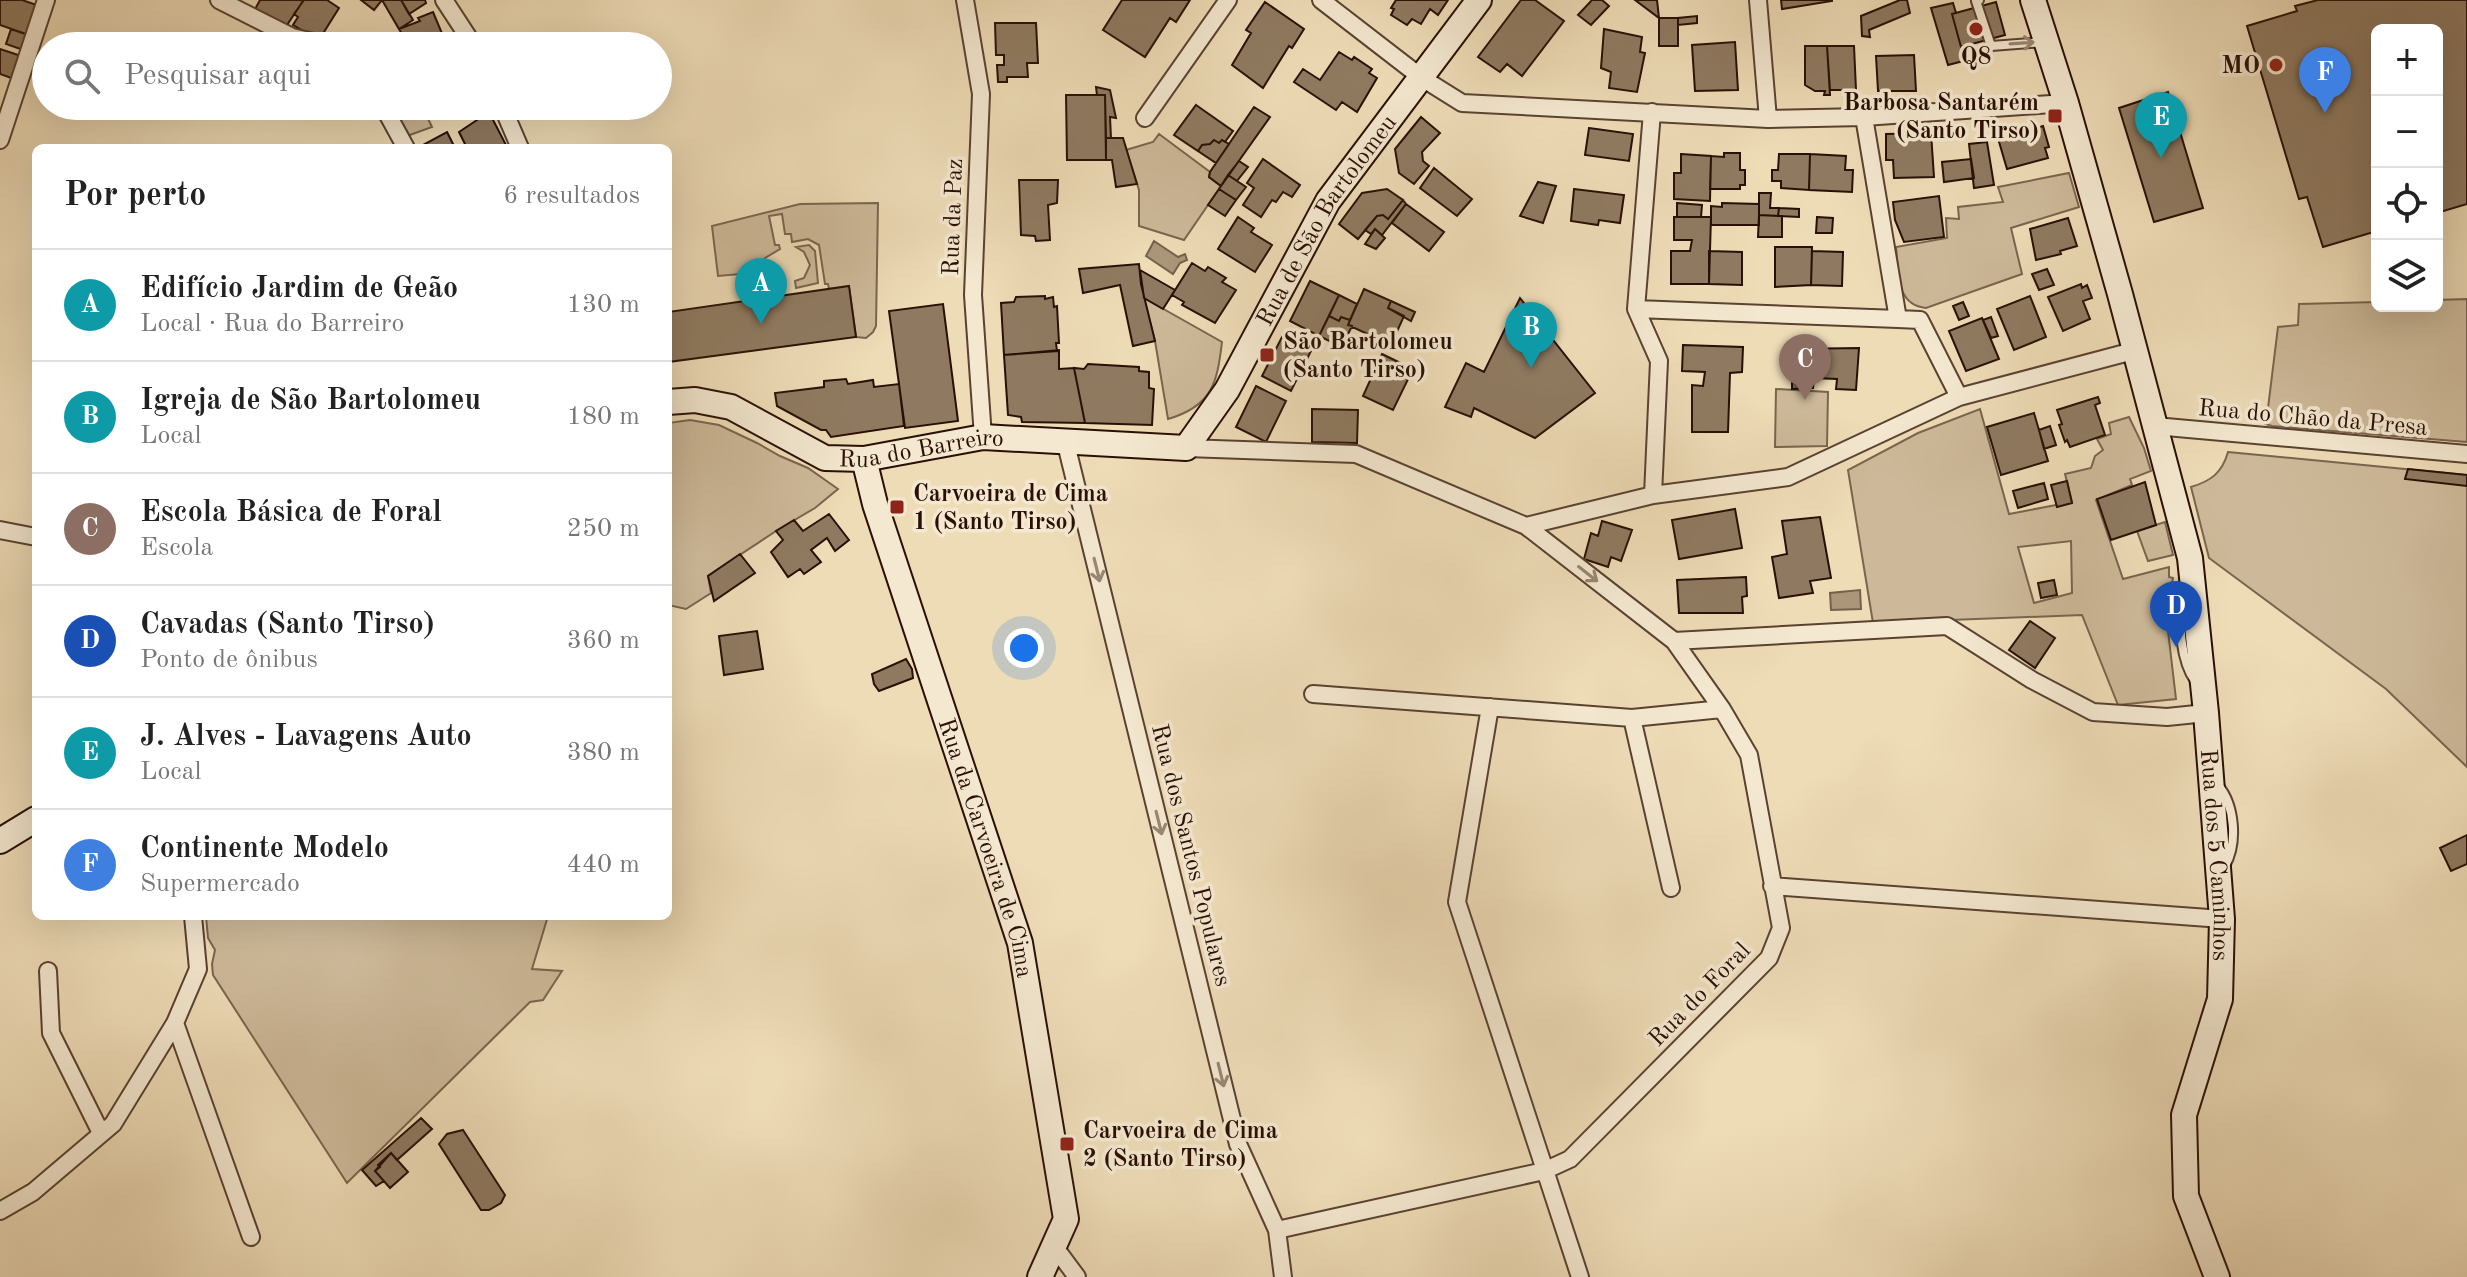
<!DOCTYPE html>
<html lang="pt">
<meta charset="utf-8">
<style>
:root{--surface:#fff;--page:#f2f2f2;--text:#222;--muted:#767676;--line:#e0e0e0;--accent:#111827}
body{margin:0;font-family:"Old Standard TT",serif;background:var(--page);color:var(--text)}
.controls{position:absolute;right:24px;top:24px;display:grid;overflow:hidden;border-radius:12px;box-shadow:0 8px 32px #0002}
.controls button{width:72px;height:72px;display:grid;place-items:center;padding:0;border:0;border-bottom:2px solid var(--line);background:var(--surface);color:var(--text);font:40px sans-serif}
.you{position:absolute;left:1024px;top:648px;width:28px;height:28px;margin:-20px;border:6px solid #fff;border-radius:50%;background:#1a73e8;box-shadow:0 0 0 12px #1a73e833}
.badge{display:grid;place-items:center;width:52px;height:52px;border-radius:50%;background:var(--accent);color:#fff;font-size:26px;font-weight:700}
.pin{position:absolute;translate:-50% -66px;filter:drop-shadow(0 2px 4px #0008)}
.pin::after{content:'';position:absolute;top:42px;width:28px;height:24px;background:inherit;clip-path:polygon(0 0,100% 0,50% 100%)}
.list{margin:0;padding:0;list-style:none}
h2{display:flex;justify-content:space-between;align-items:center;height:104px;margin:0;padding:0 32px;font-size:34px}
h2 small{font-size:26px;font-weight:400;color:var(--muted)}
.list li{display:grid;grid-template-columns:52px 1fr auto;gap:24px;align-items:center;box-sizing:border-box;height:112px;padding:0 32px;border-top:2px solid var(--line)}
.list b{display:block;font-size:30px;white-space:nowrap}
.list p{margin:0;font-size:26px;white-space:nowrap;color:var(--muted)}
.list em{font-size:26px;font-style:normal;color:var(--muted)}
.icon{flex:none;width:44px;height:44px;fill:none;stroke:currentColor;stroke-width:2;stroke-linecap:round;stroke-linejoin:round}
.map{position:relative;flex:none;width:2467px;height:1277px;overflow:hidden}
.search{position:absolute;background:var(--surface);box-shadow:0 8px 32px #0002;left:32px;top:32px;width:640px;height:88px;display:flex;align-items:center;gap:20px;box-sizing:border-box;padding:0 28px;border-radius:44px;color:var(--muted);font-size:30px}
.panel{position:absolute;background:var(--surface);box-shadow:0 8px 32px #0002;left:32px;top:144px;width:640px;height:776px;border-radius:12px}
.map>svg:first-child{display:block}
</style>
<div class="map">
<svg width="2467" height="1277" viewBox="0 0 2467 1277">
<rect width="100%" height="100%" fill="#eedcb7"/>
<filter id="stains"><feTurbulence type="fractalNoise" baseFrequency=".0025" numOctaves="4"/><feColorMatrix values="0 0 0 0 .2 0 0 0 0 .09 0 0 0 0 .02 0 0 0 .5 -.17"/></filter>
<radialGradient id="worn" r=".72"><stop offset=".6" stop-color="#630" stop-opacity="0"/><stop offset="1" stop-color="#630" stop-opacity=".3"/></radialGradient>
<path fill="#cdb999" stroke="#7b644e" stroke-width="2" fill-rule="evenodd" d="M411 106H422L432 127 407 136 398 121 403 116 400 113Z
M1159 134 1210 172 1209 177 1221 186 1184 240 1139 226V190L1126 150 1153 142Z
M2069 173 2079 207 2011 228 2022 274 1926 308C1895 305 1899 272 1896 247L1947 238 1946 218 1959 219 1958 207 2003 202 1998 187Z
M878 203 876 326 873 332 866 338 856 337 849 287 829 289 828 284H825L819 245 808 239 792 242 791 234H785L782 214 769 216 775 245H779L780 249 765 258V272L718 276 712 226 800 204Z
M809 245 815 251 818 283 796 288 795 281 804 278 810 265 804 252 796 247Z
M1144 298 1222 342C1217 384 1212 406 1168 419L1155 341Z
M2467 299V442L2272 426 2265 424 2261 419 2268 408 2278 327 2298 325 2299 304 2377 302V306H2437V300Z
M1776 389 1828 392 1827 446 1775 447Z
M1980 409 2009 514 2072 502 2065 474 2091 468 2095 456 2103 450 2097 439 2111 434 2109 423 2129 417 2144 448 2151 471 2130 479 2132 485 2096 500 2123 579 2169 567V577L2173 578 2166 614 2176 699 2118 705 2082 615 1873 623 1848 470 1918 433ZM2071 541 2072 593 2034 603 2018 547Z
M690 420 719 425 757 443 780 456 808 468 838 489 815 508 776 531 708 576 711 593 686 609 668 605V423Z
M2228 452 2467 475V767L2386 689 2209 558 2191 487C2211 481 2222 473 2228 452Z
M2165 522 2173 555 2148 561 2137 531Z
M206 916H548L532 969 562 971 543 1000 530 1002 347 1183 213 975 212 964 215 950 208 938Z"/>
<path fill="#ab967a" stroke="#77604b" stroke-width="2" d="M1154 241 1178 257 1185 254 1187 260 1180 263 1173 274 1146 256Z
M1860 590 1861 609 1831 610 1830 593Z"/>
<path fill="#8f7a61" stroke="#290f04" stroke-width="2" d="M0 0H22L37 5 26 34 0 25Z
M260 0H300L303 1 285 28 254 11Z
M304 0H327L339 8 319 40 293 25 298 17 294 14Z
M361 0H382L374 10Z
M382 0H401L413 20 399 29Z
M401 0H425L426 3 409 14Z
M1122 0H1190L1176 22 1170 18 1145 57 1103 30Z
M1396 0H1448L1438 15 1430 9 1421 24 1412 19 1407 25 1391 15 1394 9 1391 8Z
M1521 0H1535L1564 21 1522 76 1507 64 1500 72 1478 57Z
M1592 0H1602L1609 6 1591 25 1578 15Z
M1635 0H1657L1659 18Z
M1781 0H1832V1L1782 9Z
M1900 0H1907L1910 13 1869 30 1870 37 1862 36 1861 16Z
M2318 0H2467V204L2437 213V30H2377V231L2323 247 2307 197 2299 199 2247 26 2297 11 2295 6Z
M1265 2 1304 29 1292 48 1289 46 1263 88 1232 65 1251 33 1246 30Z
M1996 2 2005 35 1961 47 1952 14Z
M1953 3 1956 13 1952 14 1961 47 1967 45 1971 59 1948 65 1931 8Z
M433 12 446 43 439 46H403L401 43 405 39 399 29 420 21 418 18Z
M1697 16V23L1678 25V18Z
M1659 18H1678V46H1659Z
M995 23H1036L1038 63H1027L1028 77H1007V82H998L997 65H1004V55H996Z
M11 29 31 36 26 51 6 44Z
M1604 29 1642 37 1640 52 1645 53 1637 92 1609 88 1611 72 1601 68Z
M1735 42 1738 90 1695 91 1692 45Z
M1805 46H1827L1830 95H1824L1825 91H1815L1805 85Z
M1827 46H1854L1856 90H1830Z
M0 49 21 56 14 79 0 74Z
M1339 52 1352 60 1354 57 1372 69 1369 73 1377 78 1357 112 1342 102 1336 110 1294 82 1303 69 1320 80Z
M1914 55 1916 91H1878L1876 56Z
M1096 87 1110 90 1116 118 1110 117 1111 138H1106L1105 95H1097Z
M2168 92 2203 208 2154 222 2119 108Z
M1066 95H1105L1106 160H1067Z
M1196 105 1233 131 1225 142 1222 140 1219 143 1214 140 1210 144 1202 145 1198 151 1174 135Z
M483 106 484 109 468 117 464 107Z
M1254 107 1270 117 1221 186 1209 177 1210 172Z
M480 114H490L506 145 500 148H467L459 132 480 118Z
M1421 117 1440 133 1422 152 1423 161 1429 166 1414 184 1399 173 1395 149Z
M2043 126 2049 147 2045 148 2048 158 2007 169 1997 135 2026 127 2027 131Z
M1589 128 1633 134 1629 161 1585 155Z
M447 132 455 148 419 147Z
M1931 133 1934 177 1894 178 1893 160H1886V134Z
M1106 138H1123L1137 184 1116 187 1112 160H1106Z
M1214 140 1219 143 1222 140 1229 144 1216 163 1198 151 1202 145 1210 144Z
M1987 142 1994 185 1974 188 1969 144Z
M1724 153H1740V170H1745V185H1740V189H1710L1711 156 1724 157Z
M1681 154 1711 156 1710 201 1674 199V173H1681Z
M1779 154H1810L1809 190 1781 188V181H1772V170H1778Z
M1810 154 1846 156 1845 170H1853L1852 192 1809 190Z
M1263 159 1300 185 1292 197 1283 192 1276 202 1272 200 1261 217 1243 205 1254 188 1247 183Z
M1971 159 1974 178 1944 182 1942 162Z
M1239 161 1248 167 1237 181 1228 175Z
M1434 168 1472 199 1457 216 1420 188Z
M1228 175 1246 187 1236 200 1219 189Z
M1019 180H1058L1057 203 1048 205 1050 240 1036 241 1035 236 1021 235Z
M1538 182 1556 186 1543 223 1520 216Z
M1219 189 1236 200 1225 216 1208 205Z
M1387 189 1403 200 1388 219 1383 215 1377 216 1358 239 1339 224 1362 193Z
M1574 189 1624 195 1620 223 1599 220 1598 225 1571 221Z
M1759 193H1771L1770 208H1779L1778 216 1759 215Z
M1939 196 1944 237 1904 242 1895 220 1893 202Z
M1403 200 1406 204 1382 235 1375 229 1371 234 1365 230 1377 216 1383 215 1388 219Z
M1677 203 1702 205 1701 217H1677Z
M1722 203 1759 204V225H1711V206L1722 207Z
M1406 204 1444 232 1429 251 1392 223Z
M1779 208 1799 209V217L1778 216Z
M1759 215 1782 216V237H1758Z
M1238 217 1254 228 1251 232 1272 245 1255 272 1218 249Z
M1674 217H1711L1709 284H1671V251H1690L1692 240H1674Z
M1817 217 1833 218 1832 233H1816Z
M2068 218 2077 246 2060 251 2061 254 2036 260 2030 229Z
M1375 229 1385 238 1376 249 1365 244Z
M1775 247H1812L1811 285 1775 287Z
M1709 251 1742 252V285L1709 284Z
M1812 251 1843 252 1842 286 1811 285Z
M1192 263 1205 271 1208 267 1226 278 1222 282 1236 290 1215 323 1182 305 1184 302 1172 295Z
M1139 264 1141 284 1155 341 1133 346 1120 285 1083 293 1079 269Z
M2047 269 2054 285 2039 290 2032 274Z
M1140 270 1175 290 1163 309 1144 298Z
M1310 281 1339 295 1319 336 1290 321Z
M2081 284 2082 288 2087 285 2092 298 2083 301 2090 319 2063 331 2048 297Z
M849 286 856 337 668 362V312Z
M1364 289 1391 301 1388 308 1404 316 1391 345 1348 325Z
M1339 295 1357 304 1350 320 1341 317 1339 321 1329 316Z
M1045 296V299L1053 297 1054 307 1057 306 1059 343H1056L1057 351 1004 355 1001 303 1014 302 1016 297Z
M2030 296 2046 337 2014 350 1997 309Z
M1520 298 1595 393 1535 438 1474 408 1471 417 1445 407 1466 363 1484 372Z
M1391 301 1415 312 1411 321 1388 308Z
M1963 302 1969 316 1959 320 1953 306Z
M943 304 958 421 905 428 889 311Z
M1329 316 1339 321 1341 317 1350 320 1348 325 1352 326 1342 347 1319 336Z
M1991 317 1998 336 1991 338 1983 320Z
M1982 318 1999 359 1966 371 1949 331Z
M1282 337 1311 351 1291 391 1262 376Z
M1683 345 1743 347 1742 372 1730 373 1728 432H1692V385L1703 386 1705 372 1682 371Z
M1859 348 1856 390 1836 389 1837 379 1814 378 1813 388 1792 389V349Z
M1059 350V369L1074 368 1085 423 1022 422 1021 417 1008 415 1004 355Z
M1382 354 1413 369 1393 410 1363 396Z
M1088 364 1139 367V371L1149 372V388L1154 389 1152 425 1085 423 1074 368 1084 369Z
M846 379 848 384 873 380 874 387 899 384 904 426 831 437 826 430H821L777 406 775 393 824 387V381Z
M1256 386 1286 401 1266 442 1236 427Z
M2098 397 2100 403 2095 405 2105 435 2070 447 2067 440 2065 442 2059 425 2062 424 2057 410Z
M1312 409 1358 410 1357 443 1312 442Z
M2034 413 2048 461 2001 475 1987 427Z
M2050 426 2056 445 2044 449 2039 430Z
M2408 469 2467 475V486L2405 479Z
M2067 481 2072 503 2057 507 2051 485Z
M2145 482 2156 525 2111 540 2097 499Z
M2044 483 2048 499 2018 508 2013 491Z
M1735 509 1742 548 1679 559 1672 520Z
M829 514 849 540 835 551 827 538 811 550 821 562 804 574 800 569 788 577 771 552 783 540 776 531 794 520 803 531Z
M1820 517 1831 578 1810 581 1813 593 1779 598 1772 557 1787 554 1782 521Z
M1602 521 1632 530 1621 561 1611 557 1608 567 1584 559 1591 533 1598 536Z
M740 554 755 573 714 601 708 576Z
M1746 577 1747 596 1742 597 1743 613H1679L1677 580Z
M2054 580 2057 595 2041 598 2038 583Z
M2030 621 2055 638 2035 668 2009 650Z
M757 631 763 669 724 675 719 636Z
M906 659 912 669 913 678 879 691 874 684 872 674Z
M2467 835V864L2451 871 2440 848Z
M421 1118 432 1129 397 1160 391 1153 378 1165 380 1167 375 1171 384 1181 376 1186 362 1170Z
M463 1130 505 1195 501 1203 489 1210H481L439 1144 447 1134Z
M391 1153 408 1172 390 1188 375 1171Z"/>
<g fill="none" stroke-linecap="round" stroke-linejoin="round">
<g stroke="#5a4231" stroke-width="12">
<path id="lane" d="M1979 0 1976 1 1991 46 2044 42
M2188 604C2174 620 2183 664 2195 681
M2218 785C2235 805 2238 843 2225 866"/>
</g>
<g stroke="#5a4231" stroke-width="20">
<path id="street" d="M219 0 292 37 331 46
M444 0 474 46
M965 0 981 94 973 295 983 437
M1321 0 1422 78 1462 103 1768 119 1864 117 2066 103
M1758 0 1768 119
M383 106 406 148
M502 106 520 148
M1652 112 1636 309 1659 361 1653 495
M1864 117 1898 319 1920 320 1959 397
M1145 118 1228 0
M0 140 46 0
M1636 309 1898 319
M2155 426 2467 454
M1065 440 1238 1144 1277 1230 1283 1277
M1186 448 1356 454 1526 526 1674 641 1722 709 1749 755 1781 928 1769 958 1570 1159 1544 1171 1277 1230
M1526 526 1653 495 1788 477 1959 397 2133 351
M0 530 36 537
M1674 641 1947 626 2032 680 2093 712 2167 717 2206 713
M1313 694 1632 718 1722 709
M1490 707 1457 902 1580 1277
M1632 718 1671 888
M1772 886 2222 919
M48 971 51 1033 101 1133
M175 1023 251 1237
M0 1211 33 1192 113 1124 175 1023 198 969 193 916
M1054 1246 1077 1277"/>
</g>
<g stroke="#290f04" stroke-width="28">
<g id="secondary">
<path id="s1" d="M2033 0 2066 103 2120 294 2190 558 2206 713 2222 919 2220 999 2184 1115 2186 1196 2217 1277"/>
<path id="s2" d="M668 402 695 400 731 407 825 458 864 459 983 437 1186 448 1227 390 1328 201 1479 0"/>
<path id="s3" d="M864 459 875 504 1020 943 1066 1219 1040 1277"/>
<path d="M0 841 36 819"/>
</g>
</g>
<use href="#lane" stroke="#f4e8d0" stroke-width="8"/>
<use href="#street" stroke="#f4e8d0" stroke-width="16"/>
<use href="#secondary" stroke="#f4e8d0" stroke-width="24"/>
</g>
<defs><path id="oneway-shaft" d="M-6 0H5M1.5-3L5.5 0L1.5 3" fill="none" stroke-width="1.6" stroke-linecap="round" stroke-linejoin="round" transform="scale(2)"/></defs>
<g stroke="#998674">
<use href="#oneway-shaft" transform="translate(2022 43) rotate(-4)"/>
<use href="#oneway-shaft" transform="translate(1097 570) rotate(76)"/>
<use href="#oneway-shaft" transform="translate(1588 574) rotate(38)"/>
<use href="#oneway-shaft" transform="translate(1159 823) rotate(76)"/>
<use href="#oneway-shaft" transform="translate(1221 1075) rotate(76)"/>
</g>
<g fill="#8f2418" stroke="#f4e8d0" stroke-width="3">
<circle cx="1976" cy="29" r="8"/>
<circle cx="2276" cy="65" r="8"/>
<rect x="2047" y="108" width="16" height="16" rx="4"/>
<rect x="1259" y="347" width="16" height="16" rx="4"/>
<rect x="889" y="499" width="16" height="16" rx="4"/>
<rect x="1059" y="1136" width="16" height="16" rx="4"/>
</g>
<g text-anchor="middle" stroke-width="7" stroke-linejoin="round" paint-order="stroke">
<g font-size="24" font-weight="bold" fill="#290f04" stroke="#f4e8d0" text-anchor="start">
<text x="1976" y="64" text-anchor="middle">Q8</text>
<text x="2260" y="73" text-anchor="end">MO</text>
<text x="2039" y="110" text-anchor="end">Barbosa Santarém<tspan x="2039" dy="28">(Santo Tirso)</tspan></text>
<text x="1283" y="349">São Bartolomeu<tspan x="1283" dy="28">(Santo Tirso)</tspan></text>
<text x="913" y="501">Carvoeira de Cima<tspan x="913" dy="28">1 (Santo Tirso)</tspan></text>
<text x="1083" y="1138">Carvoeira de Cima<tspan x="1083" dy="28">2 (Santo Tirso)</tspan></text>
</g>
<g font-size="24" fill="#290f04" stroke="#f4e8d0">
<text transform="translate(952 217) rotate(-88)" y="8">Rua da Paz</text>
<text dy="8" stroke="none"><textPath href="#s2" startOffset="802">Rua de São Bartolomeu</textPath></text>
<text transform="translate(2313 417) rotate(5)" y="8">Rua do Chão da Presa</text>
<text dy="8" stroke="none"><textPath href="#s2" startOffset="268">Rua do Barreiro</textPath></text>
<text dy="8" stroke="none"><textPath href="#s3" startOffset="408">Rua da Carvoeira de Cima</textPath></text>
<text dy="8" stroke="none"><textPath href="#s1" startOffset="878">Rua dos 5 Caminhos</textPath></text>
<text transform="translate(1192 855) rotate(76)" y="8">Rua dos Santos Populares</text>
<text transform="translate(1699 994) rotate(-46)" y="8">Rua do Foral</text>
</g>
</g>
<rect width="100%" height="100%" filter="url(#stains)"/>
<rect width="100%" height="100%" fill="url(#worn)"/>
</svg>
<div class="controls">
<button>+</button>
<button>−</button>
<button><svg class="icon" aria-label="locate" viewBox="0 0 24 24"><circle cx="12" cy="12" r="6"/><path d="M12 2v4M12 18v4M2 12h4M18 12h4"/></svg></button>
<button><svg class="icon" aria-label="layers" viewBox="0 0 24 24"><path d="M12 4l9 5-9 5-9-5zM3 14l9 5 9-5"/></svg></button>
</div>
<div class="you"></div>
<div class="pin badge" style="left:761px;top:324px;background:#0f9aa8">A</div>
<div class="pin badge" style="left:1531px;top:368px;background:#0f9aa8">B</div>
<div class="pin badge" style="left:1805px;top:400px;background:#8d6e63">C</div>
<div class="pin badge" style="left:2176px;top:647px;background:#1a4fb4">D</div>
<div class="pin badge" style="left:2161px;top:158px;background:#0f9aa8">E</div>
<div class="pin badge" style="left:2325px;top:113px;background:#3f7fe0">F</div>
<div class="search"><svg class="icon" aria-label="search" viewBox="0 0 24 24"><circle cx="10" cy="10" r="6"/><path d="M15 15l6 6"/></svg>Pesquisar aqui</div>
<section class="panel">
<h2>Por perto<small>6 resultados</small></h2>
<ul class="list">
<li><span class="badge" style="background:#0f9aa8">A</span><div><b>Edifício Jardim de Geão</b><p>Local · Rua do Barreiro</p></div><em>130 m</em></li>
<li><span class="badge" style="background:#0f9aa8">B</span><div><b>Igreja de São Bartolomeu</b><p>Local</p></div><em>180 m</em></li>
<li><span class="badge" style="background:#8d6e63">C</span><div><b>Escola Básica de Foral</b><p>Escola</p></div><em>250 m</em></li>
<li><span class="badge" style="background:#1a4fb4">D</span><div><b>Cavadas (Santo Tirso)</b><p>Ponto de ônibus</p></div><em>360 m</em></li>
<li><span class="badge" style="background:#0f9aa8">E</span><div><b>J. Alves - Lavagens Auto</b><p>Local</p></div><em>380 m</em></li>
<li><span class="badge" style="background:#3f7fe0">F</span><div><b>Continente Modelo</b><p>Supermercado</p></div><em>440 m</em></li>
</ul>
</section>
</div>
